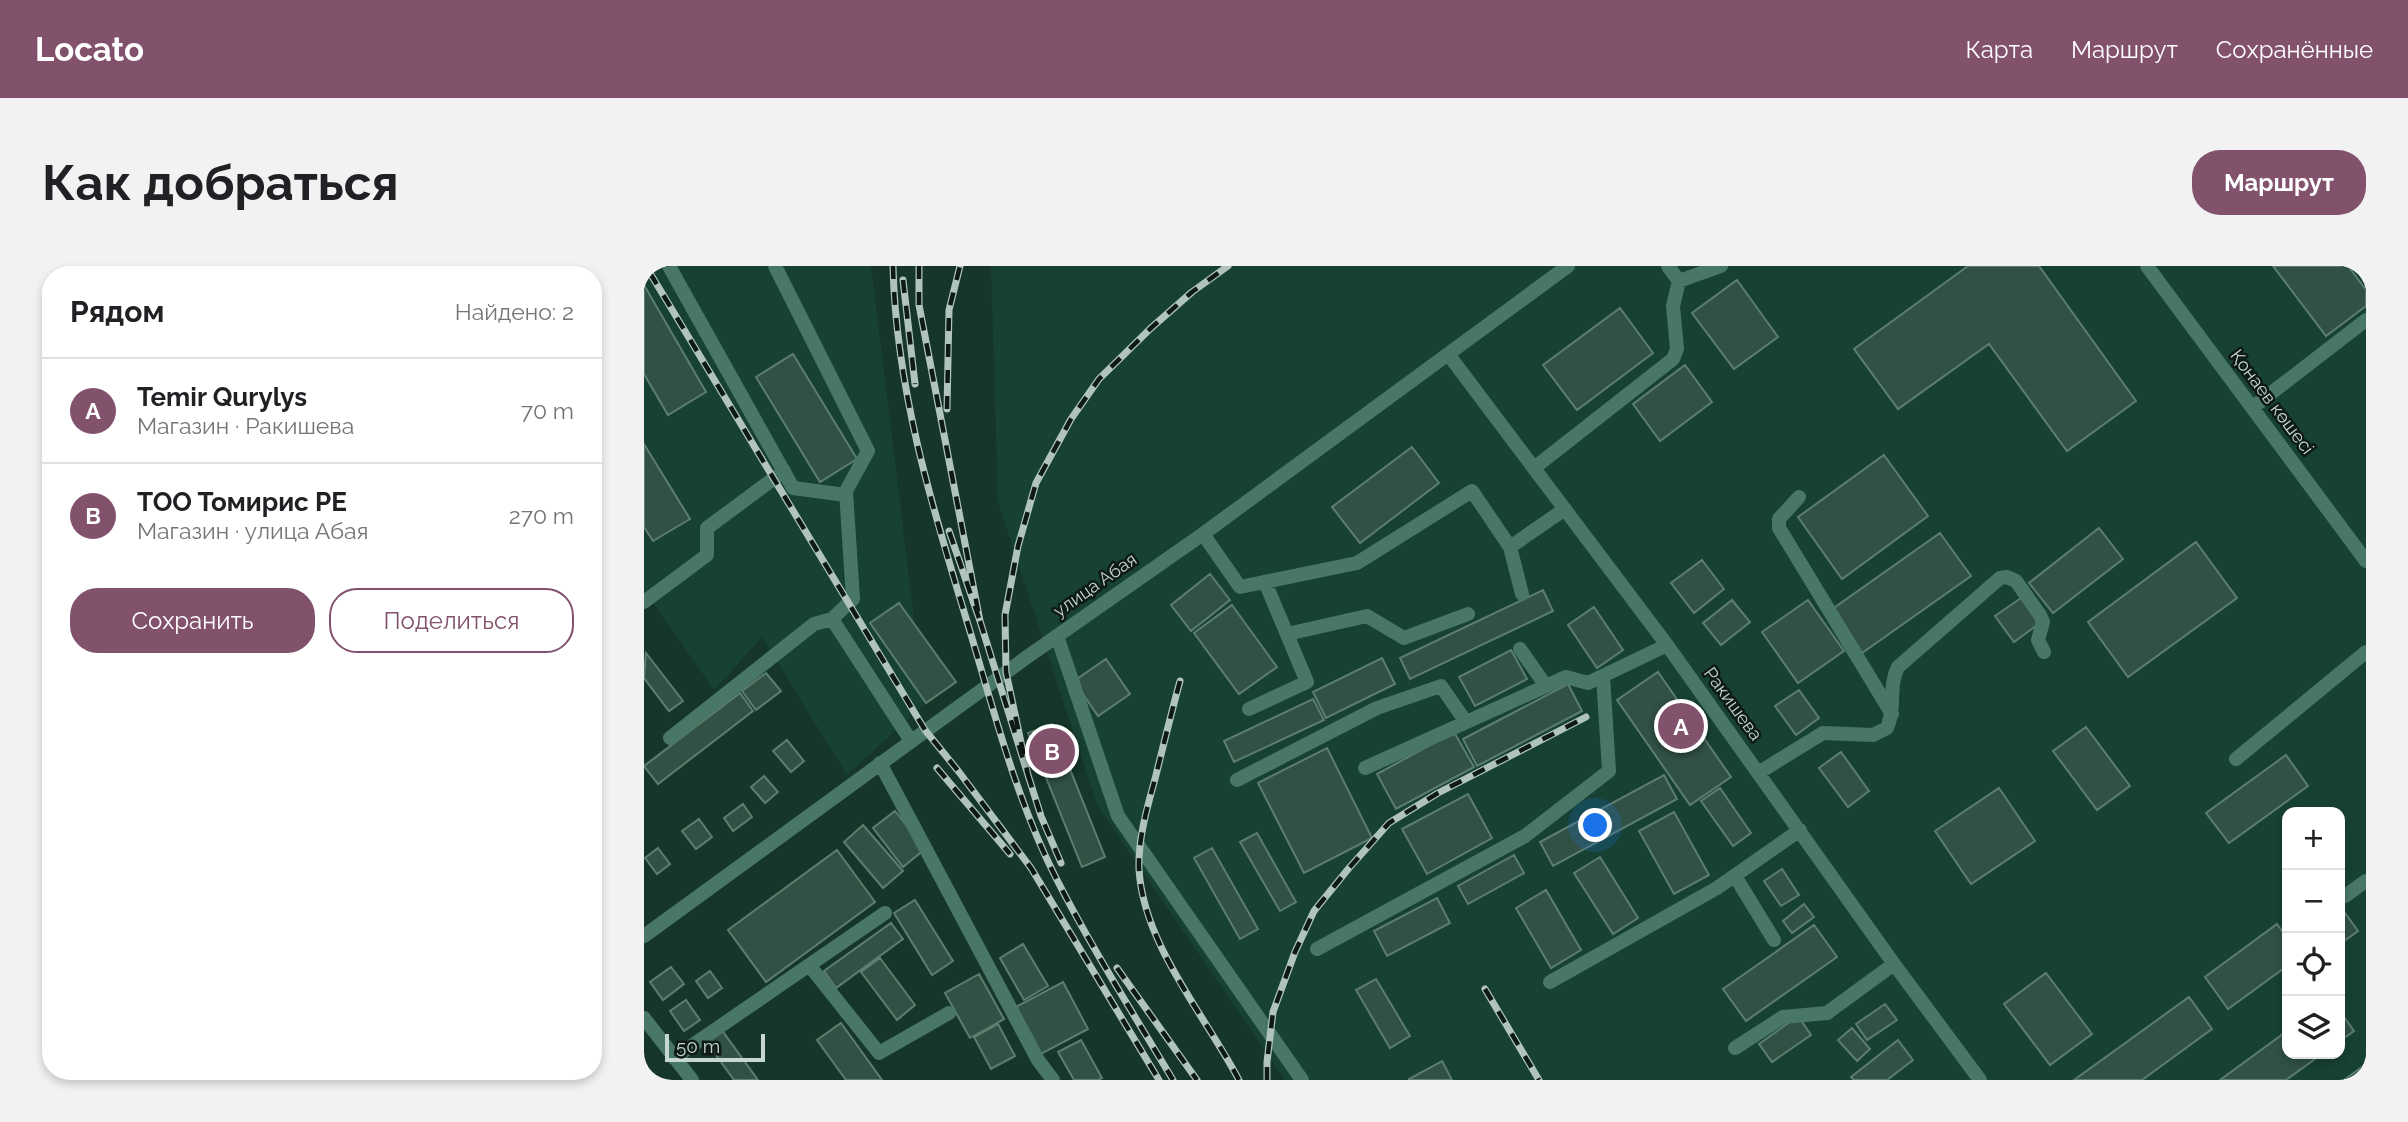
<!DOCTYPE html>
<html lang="ru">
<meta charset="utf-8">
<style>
:root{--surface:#fff;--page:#f2f2f2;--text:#202124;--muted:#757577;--line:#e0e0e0;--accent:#82526d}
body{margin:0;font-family:Raleway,sans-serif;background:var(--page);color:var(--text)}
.controls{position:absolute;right:21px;bottom:21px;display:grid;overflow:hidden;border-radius:14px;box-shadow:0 4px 10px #0003}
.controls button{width:63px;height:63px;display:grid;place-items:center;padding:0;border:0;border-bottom:2px solid var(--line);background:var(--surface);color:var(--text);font:35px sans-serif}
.scale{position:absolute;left:21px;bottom:18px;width:100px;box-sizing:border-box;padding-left:7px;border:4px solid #c5d7cf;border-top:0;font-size:19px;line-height:24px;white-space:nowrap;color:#c5d7cf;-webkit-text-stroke:5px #0d1a15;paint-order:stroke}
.you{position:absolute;left:952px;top:560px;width:24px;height:24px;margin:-18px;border:5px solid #fff;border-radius:50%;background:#1a73e8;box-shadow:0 0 0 10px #1a73e833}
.badge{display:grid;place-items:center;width:46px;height:46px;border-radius:50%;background:var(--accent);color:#fff;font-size:23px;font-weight:700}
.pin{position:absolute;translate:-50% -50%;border:4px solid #fff;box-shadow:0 2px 7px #0006}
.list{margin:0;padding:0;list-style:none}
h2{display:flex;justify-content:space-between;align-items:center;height:91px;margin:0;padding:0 28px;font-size:30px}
h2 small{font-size:23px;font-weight:400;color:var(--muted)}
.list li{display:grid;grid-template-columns:46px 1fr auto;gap:21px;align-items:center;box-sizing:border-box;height:105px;padding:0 28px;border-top:2px solid var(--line)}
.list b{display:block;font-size:26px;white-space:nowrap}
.list p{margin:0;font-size:23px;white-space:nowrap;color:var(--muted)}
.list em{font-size:23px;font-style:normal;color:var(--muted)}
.actions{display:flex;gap:14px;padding:21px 28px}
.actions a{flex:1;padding:16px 0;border:2px solid var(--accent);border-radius:28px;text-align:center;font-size:24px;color:var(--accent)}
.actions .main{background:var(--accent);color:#fff}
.icon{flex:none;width:38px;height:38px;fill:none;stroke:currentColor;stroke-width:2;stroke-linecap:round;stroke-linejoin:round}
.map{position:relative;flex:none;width:1722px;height:814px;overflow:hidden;border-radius:28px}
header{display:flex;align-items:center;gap:42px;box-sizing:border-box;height:98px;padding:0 35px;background:var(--accent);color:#fff}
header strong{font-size:33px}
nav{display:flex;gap:38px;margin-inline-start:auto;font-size:24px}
.intro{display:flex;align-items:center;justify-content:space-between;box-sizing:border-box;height:168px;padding:0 42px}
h1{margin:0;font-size:49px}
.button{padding:18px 32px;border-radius:28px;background:var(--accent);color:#fff;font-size:24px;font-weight:700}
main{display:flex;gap:42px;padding:0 42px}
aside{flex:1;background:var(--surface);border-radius:28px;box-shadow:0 4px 10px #0003}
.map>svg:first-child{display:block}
</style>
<header>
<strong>Locato</strong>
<nav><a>Карта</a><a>Маршрут</a><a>Сохранённые</a></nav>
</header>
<div class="intro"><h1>Как добраться</h1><a class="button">Маршрут</a></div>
<main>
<aside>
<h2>Рядом<small>Найдено: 2</small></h2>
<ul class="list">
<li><span class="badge">A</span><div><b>Temir Qurylys</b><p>Магазин · Ракишева</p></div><em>70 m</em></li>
<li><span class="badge">B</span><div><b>ТОО Томирис РЕ</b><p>Магазин · улица Абая</p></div><em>270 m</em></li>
</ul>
<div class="actions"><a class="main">Сохранить</a><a>Поделиться</a></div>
</aside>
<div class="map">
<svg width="1722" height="814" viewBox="0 0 1722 814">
<rect width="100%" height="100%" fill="#16362a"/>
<path fill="#174133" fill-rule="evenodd" d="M0 0H227L280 433 282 437 203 509 118 371 70 424 0 324Z
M347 0H1722V814H641L453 539 354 236ZM1643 546H1696V788H1643Z"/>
<path fill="#315144" stroke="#5c7d6f" stroke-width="2" d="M1324 0H1395L1492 135 1423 185 1345 78 1254 143 1210 83Z
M1629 0H1704L1722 24V40L1682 70Z
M1093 14 1134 71 1090 103 1048 47Z
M0 19 62 126 24 149 0 108Z
M976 42 1009 87 933 144 899 99Z
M149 88 213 193 176 216 112 111Z
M1041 99 1068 136 1016 175 989 138Z
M0 178 46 253 9 275 0 261Z
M768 181 795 217 716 277 688 241Z
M1240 189 1284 250 1198 313 1154 251Z
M1455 262 1479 293 1409 347 1385 317Z
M1296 267 1327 310 1218 387 1187 344Z
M1552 276 1593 332 1484 411 1444 356Z
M1058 294 1080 323 1050 347 1027 317Z
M566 308 586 334 547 365 527 339Z
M899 324 909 345 766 413 756 392Z
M1377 332 1396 357 1370 376 1351 350Z
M1088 334 1106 356 1077 379 1059 357Z
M1164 334 1200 385 1154 417 1118 366Z
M255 337 312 416 282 437 226 357Z
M588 339 633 401 595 428 550 367Z
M950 341 979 384 953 402 924 359Z
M867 384 883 413 831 440 815 411Z
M2 387 39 435 25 445 0 412Z
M738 392 751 418 682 452 669 426Z
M462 393 486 428 454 450 430 415Z
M1014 406 1087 511 1046 539 973 434Z
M122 407 137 425 112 444 98 425Z
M924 418 938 445 833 500 819 473Z
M1155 424 1175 452 1152 469 1131 440Z
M96 427 109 445 14 518 0 500Z
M669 433 680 454 590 496 580 475Z
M408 458 461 591 438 601 384 467Z
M1442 461 1486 520 1453 544 1409 485Z
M810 466 830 501 752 543 733 508Z
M143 474 160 495 147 506 129 485Z
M683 482 728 572 660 607 614 517Z
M1197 486 1225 525 1204 541 1175 502Z
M1642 489 1664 520 1585 577 1562 547Z
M1020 509 1033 533 909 600 896 576Z
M120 510 134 526 121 537 107 521Z
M1076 522 1107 567 1089 580 1057 535Z
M1355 522 1391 575 1327 618 1291 565Z
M824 528 848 572 783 608 758 563Z
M99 538 108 551 89 565 80 552Z
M251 545 281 583 259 601 229 562Z
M1030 546 1065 609 1030 628 995 565Z
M55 553 68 571 52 583 38 565Z
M219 559 259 605 239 622 200 576Z
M613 567 652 636 636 645 596 576Z
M14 582 26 598 13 608 1 592Z
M568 582 614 663 596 673 550 592Z
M193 584 231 636 122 716 84 664Z
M870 589 880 607 824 638 814 620Z
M956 591 994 652 969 668 930 607Z
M1138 603 1155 629 1137 640 1120 615Z
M902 624 937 684 907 702 872 642Z
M793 632 806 657 743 690 730 665Z
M271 634 309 695 288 709 250 647Z
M1160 638 1170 651 1148 667 1139 655Z
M1696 640 1714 665 1696 678Z
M247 657 259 673 192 722 180 705Z
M1633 658 1643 672V700L1584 743 1561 711Z
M1170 659 1193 691 1102 755 1079 723Z
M379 678 404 720 380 734 356 692Z
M236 692 271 739 253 754 217 706Z
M27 701 40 718 19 734 6 716Z
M66 705 78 722 64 732 52 715Z
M1402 707 1448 768 1406 799 1360 738Z
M335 708 360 753 326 772 301 727Z
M732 713 766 770 746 782 712 724Z
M419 716 444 763 395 789 370 742Z
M1545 731 1568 763 1498 814H1430Z
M42 734 56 754 40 765 26 745Z
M1241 738 1253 754 1223 774 1212 758Z
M1696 745 1710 765 1696 775Z
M1154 750 1167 769 1128 796 1115 778Z
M197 757 238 814H202L173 774Z
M354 758 371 790 347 803 330 771Z
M1208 762 1226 783 1213 795 1194 774Z
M77 763 114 814H90L61 774Z
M1643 765V788H1678L1642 814H1576Z
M437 774 458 812 454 814H430L414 786Z
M1254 774 1269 794 1243 814H1210L1207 811Z
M798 795 808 814H765V813Z
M1722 798V814H1700Z"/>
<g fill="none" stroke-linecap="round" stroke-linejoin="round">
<path stroke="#497766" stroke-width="14" d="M25 0 149 222 202 229
M131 0 224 185 202 225 209 333 188 353 267 475
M1503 0 1722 295
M1035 15 1077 0
M804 88 1023 379 1250 698 1336 814
M1608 142 1722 54
M890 202 1029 93 1033 83 1029 40 1035 15 1024 0
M1155 231 1135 253V262L1248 448
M559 268 596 321 713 297 828 225 866 281 921 243
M866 281 878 328
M0 336 63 289V262L140 205
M643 368 723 350 760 372 824 348
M413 370 474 550 658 814
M876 383 902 420
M605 443 663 416 621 316
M26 472 170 358 188 353
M1592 493 1722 386
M236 497 394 794 409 814
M721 502 922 411 944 417 1023 379
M1114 507 1179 467 1229 469 1243 462C1252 442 1244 421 1254 401L1356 312 1363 311 1372 315 1396 349 1399 356 1394 374 1400 386
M593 514 733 442 797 420 822 456
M1091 610 1130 674
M1701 630 1722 615
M0 670 383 391 559 268 924 0
M673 683 881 570 965 505 959 410
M165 699 235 787 305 747
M906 716 1073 622 1156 564
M0 752 48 814
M1091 782 1139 751 1183 747 1250 698
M30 792 241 647"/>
<g stroke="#b0c4bb" stroke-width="7">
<path id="rail" d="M249 0C252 128 291 250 328 372 352 453 374 537 412 612 447 681 489 747 529 814
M275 0V39L336 355 305 265
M6 7 281 464 315 506 387 602 515 814
M259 14 271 118
M303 143 305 44 316 0
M336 355 384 509 362 406 361 349 374 280 392 217 427 153 455 113 507 62 548 26 584 0
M536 415C527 448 519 481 511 513 503 542 494 573 495 603 499 678 561 749 595 814
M293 502 366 588
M384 509 397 550 417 597
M473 702 553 814
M841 723 895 814
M623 814V796L629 746 651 686 670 645 705 602 745 557 794 527 942 451"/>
</g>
<use href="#rail" stroke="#0d1a15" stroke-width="4.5" stroke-dasharray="13" stroke-linecap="butt"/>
</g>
<g text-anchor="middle" stroke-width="5" stroke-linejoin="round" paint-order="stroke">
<g font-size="18" fill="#c5d7cf" stroke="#0d1a15">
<text transform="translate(1628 136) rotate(53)" y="6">Қонаев көшесі</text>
<text transform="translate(451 319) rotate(-35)" y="6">улица Абая</text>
<text transform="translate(1089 438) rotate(54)" y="6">Ракишева</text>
</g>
</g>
</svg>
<div class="controls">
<button>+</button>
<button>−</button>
<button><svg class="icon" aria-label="locate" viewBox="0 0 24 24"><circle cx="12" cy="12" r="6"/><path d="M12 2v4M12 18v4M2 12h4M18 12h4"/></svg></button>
<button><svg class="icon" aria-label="layers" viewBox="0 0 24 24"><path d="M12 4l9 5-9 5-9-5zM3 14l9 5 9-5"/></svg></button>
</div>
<div class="scale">50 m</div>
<div class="you"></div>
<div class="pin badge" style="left:1037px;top:460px">A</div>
<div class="pin badge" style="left:408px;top:485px">B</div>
</div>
</main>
